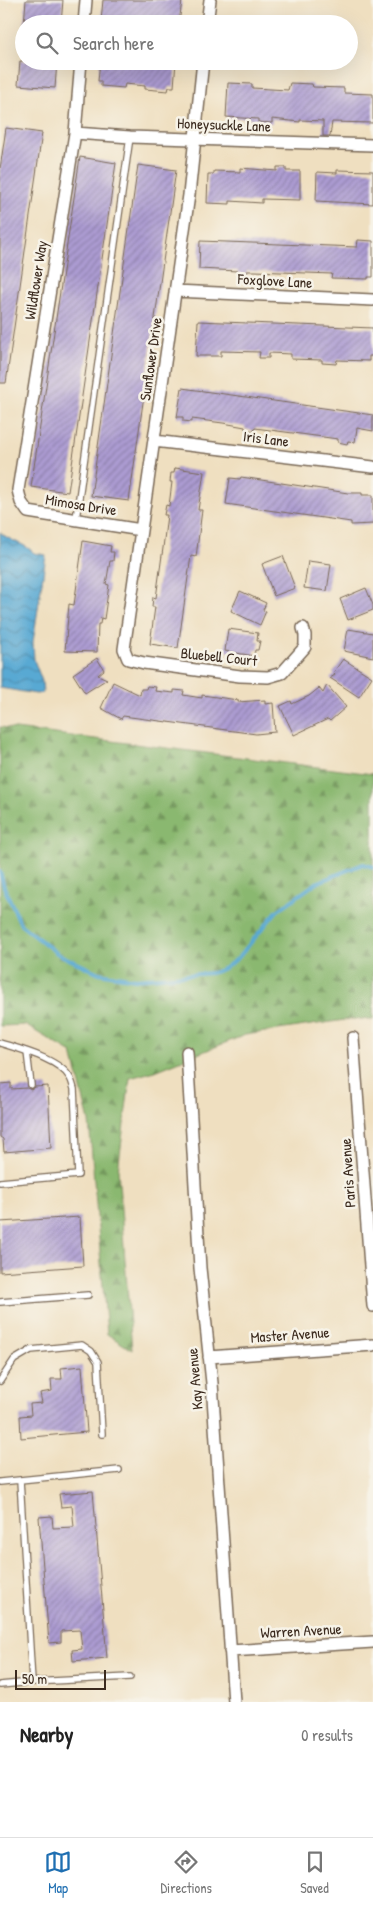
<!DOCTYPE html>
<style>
:root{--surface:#fff;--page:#f6f6f6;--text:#222;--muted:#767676;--line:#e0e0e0;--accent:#1f6fb2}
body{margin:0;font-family:"Patrick Hand",sans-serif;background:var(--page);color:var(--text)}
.scale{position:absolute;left:15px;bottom:12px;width:91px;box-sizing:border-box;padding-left:5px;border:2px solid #3b2a1e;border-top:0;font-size:14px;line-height:18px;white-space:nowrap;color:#3b2a1e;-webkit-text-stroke:4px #f7f3e8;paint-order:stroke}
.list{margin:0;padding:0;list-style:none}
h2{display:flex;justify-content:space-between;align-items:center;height:65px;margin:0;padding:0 20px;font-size:21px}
h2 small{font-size:16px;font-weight:400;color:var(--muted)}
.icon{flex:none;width:28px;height:28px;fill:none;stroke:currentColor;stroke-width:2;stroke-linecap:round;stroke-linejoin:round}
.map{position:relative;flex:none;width:373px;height:1702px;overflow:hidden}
.search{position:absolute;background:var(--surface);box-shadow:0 5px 20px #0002;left:15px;right:15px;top:15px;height:55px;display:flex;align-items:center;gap:12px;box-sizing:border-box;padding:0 18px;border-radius:28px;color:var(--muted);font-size:19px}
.sheet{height:135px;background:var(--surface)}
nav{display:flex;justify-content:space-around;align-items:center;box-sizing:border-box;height:70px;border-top:1px solid var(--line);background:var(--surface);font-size:14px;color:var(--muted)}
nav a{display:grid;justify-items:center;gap:2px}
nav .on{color:var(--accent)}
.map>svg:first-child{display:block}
</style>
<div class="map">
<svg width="373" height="1702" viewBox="0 0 373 1702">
<defs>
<pattern id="forest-firs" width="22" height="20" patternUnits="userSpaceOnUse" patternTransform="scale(1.25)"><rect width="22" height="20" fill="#8ab870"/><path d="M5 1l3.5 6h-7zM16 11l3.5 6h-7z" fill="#72965b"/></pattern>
<pattern id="water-waves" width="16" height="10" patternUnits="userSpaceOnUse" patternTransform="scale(1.25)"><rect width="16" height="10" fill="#59a9d3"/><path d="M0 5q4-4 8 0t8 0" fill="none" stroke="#4b8aab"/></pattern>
<pattern id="building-hatch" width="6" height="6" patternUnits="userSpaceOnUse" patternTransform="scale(1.25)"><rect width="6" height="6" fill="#ac9bd2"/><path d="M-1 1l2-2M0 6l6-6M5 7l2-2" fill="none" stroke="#8d7faa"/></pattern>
</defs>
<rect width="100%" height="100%" fill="#f7f3e8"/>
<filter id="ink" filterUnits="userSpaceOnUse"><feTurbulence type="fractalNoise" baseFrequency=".02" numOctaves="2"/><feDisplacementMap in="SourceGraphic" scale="10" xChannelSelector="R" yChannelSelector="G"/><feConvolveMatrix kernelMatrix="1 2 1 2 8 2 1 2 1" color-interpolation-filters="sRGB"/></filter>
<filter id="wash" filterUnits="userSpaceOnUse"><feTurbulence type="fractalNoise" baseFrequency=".0096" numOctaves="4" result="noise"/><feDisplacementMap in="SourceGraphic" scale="20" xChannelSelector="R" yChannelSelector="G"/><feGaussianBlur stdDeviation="1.12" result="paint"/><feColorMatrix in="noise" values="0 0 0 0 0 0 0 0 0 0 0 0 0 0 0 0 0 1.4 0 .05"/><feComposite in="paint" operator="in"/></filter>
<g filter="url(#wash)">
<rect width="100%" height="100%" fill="#efdfc0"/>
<path fill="url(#forest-firs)" stroke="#627147" d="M0 727 373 774V1019H351L245 1035 155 1071 130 1078 118 1170 132 1350 107 1334 89 1121 72 1053 25 1025 0 1026Z"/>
<path fill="url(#water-waves)" stroke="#4a6a78" d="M0 532C10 542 25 543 34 553L46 555 33 642 34 660 42 681 43 693 36 694 0 688Z"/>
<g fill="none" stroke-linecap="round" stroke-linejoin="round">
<path stroke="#59a9d3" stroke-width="4" d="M0 872 4 887 21 925 58 954 99 973 135 979 212 973 225 968 238 958 277 911 316 883 363 864 373 867"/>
</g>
<g id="blocks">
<path fill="url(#building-hatch)" d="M26 0H63L61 24H24Z
M103 0H182L179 24H106V21H101Z
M20 61H57L55 88 18 85Z
M100 61H176L174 87H169L168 91 145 89V86L125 84 124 88 101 86V81H98Z
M228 83 252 84V88L288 90 290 83 312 84 313 87 344 88V93L373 94V123L332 122 330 136H323V121L300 120V122L272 119V123L258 122V119L226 117Z
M6 128 42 133 6 383H0V169Z
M80 157 116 163 68 492 31 487Z
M138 165 176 170 129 501 91 496Z
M277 167H286V171H300V200L262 199V203L230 201V204L207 203 208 174H214V171L240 172V168L277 171Z
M337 170 373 171V204L316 201 317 172 337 173Z
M358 240 373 241V277H368V279L331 278 332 274 255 271H247V274H238V271L199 269 200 241 357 247Z
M198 321 373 328V356H369V361L337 360 336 364 322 363V360L291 359V354L269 353V358H259L260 352 221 351V356H196Z
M182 388 373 415V431L357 428 355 442 348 441 347 444 338 442V439L255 428 254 431 245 429V427L223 423 192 419V422L183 421V417H177Z
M175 468 204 472 198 510H202L196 557 191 556 178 648 150 644 155 607H152L153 597 156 598 163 548 167 515H164L166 505 169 506 172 482H170L171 473H174Z
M241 477 348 493H362V495H373V524L351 525V522L226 504 230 478 240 479Z
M83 541 111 546 110 552H114L113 561H110L106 584 109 585 104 619 101 618 100 624H98L97 652 65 651 69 604 74 605Z
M283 556 295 588 274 596 262 564Z
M308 561 331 564 327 591 304 588Z
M366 588 373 605V610L348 620 340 599Z
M240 591 266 603 263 610 266 611 260 625 231 611Z
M228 629 258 633 257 641H260L258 650H255L254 656 225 651Z
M348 629 373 633V657L344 651Z
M97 658 104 670 98 675 107 679 85 693 73 674Z
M343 659 372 677 359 697 330 678 335 675 333 673Z
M113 682 140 695 141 689H146L147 686 156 687 155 691 174 693V690L184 691 183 695 202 698V695L238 700V702L265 700V704L273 703 275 732 256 734 123 716 121 719 101 708Z
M327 685 346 707 330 721 328 719 294 735 280 706 291 701 292 704 309 696 319 688 323 693Z
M11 1083V1089L27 1088 31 1090 35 1087 48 1086 51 1148 4 1152 3 1139 0 1137V1084Z
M80 1217 83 1266 0 1272V1222Z
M82 1366 87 1432 21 1438 20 1416 31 1415 30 1404 42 1403 40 1393 52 1391 51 1379H62L61 1368Z
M93 1491 107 1658 73 1661 72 1650 82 1649 80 1630 61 1631V1642L49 1643 39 1517 52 1516 53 1528 74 1527 72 1506 61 1507 59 1494Z"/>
</g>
</g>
<g filter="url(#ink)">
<use href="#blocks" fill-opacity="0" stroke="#7a6957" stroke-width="1"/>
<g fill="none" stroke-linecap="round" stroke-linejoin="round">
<g stroke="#7a6957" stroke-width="8">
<path id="service" d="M76 519 130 137
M0 1043C19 1049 60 1059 70 1078 72 1081 73 1086 74 1089L78 1175 0 1182
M27 1052 31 1085
M0 1302 88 1295
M0 1381 14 1360 31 1350 82 1345 91 1351 98 1362 102 1434
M0 1482 119 1470
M32 1682 130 1677
M0 1685 32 1682 20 1480"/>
</g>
<g stroke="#7a6957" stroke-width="14">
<path id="minor" d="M84 24 86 0
M207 24 210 0
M81 61 75 133 18 490 21 502 28 512 141 530
M203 61 189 195 124 649 128 659 144 663 240 676 268 677 282 673 305 647V635L303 628
M75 133 130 137 373 145
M175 291 373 300
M154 441 373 467
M353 1038 373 1306
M187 1052 200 1268 212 1383 234 1702
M209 1357 373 1345
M230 1651 373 1642"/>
</g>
<use href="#service" stroke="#fff" stroke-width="5.5"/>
<use href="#minor" stroke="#fff" stroke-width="11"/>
</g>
</g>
<g text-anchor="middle" stroke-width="5" stroke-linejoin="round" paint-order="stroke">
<g font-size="15" fill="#3b2a1e" stroke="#f7f3e8">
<text transform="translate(224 125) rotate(2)" y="5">Honeysuckle Lane</text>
<text transform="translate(36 280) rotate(-81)" y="5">Wildflower Way</text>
<text transform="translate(275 281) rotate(3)" y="5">Foxglove Lane</text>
<text transform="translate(151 359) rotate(-82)" y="5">Sunflower Drive</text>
<text transform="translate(266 439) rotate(7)" y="5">Iris Lane</text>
<text transform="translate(81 505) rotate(9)" y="5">Mimosa Drive</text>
<text transform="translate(219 657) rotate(6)" y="5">Bluebell Court</text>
<text transform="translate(348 1173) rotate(-94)" y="5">Paris Avenue</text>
<text transform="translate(290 1335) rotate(-4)" y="5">Master Avenue</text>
<text transform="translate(195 1379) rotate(-95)" y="5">Kay Avenue</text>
<text transform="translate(301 1631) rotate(-3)" y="5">Warren Avenue</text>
</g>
</g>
</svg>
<div class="scale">50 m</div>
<div class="search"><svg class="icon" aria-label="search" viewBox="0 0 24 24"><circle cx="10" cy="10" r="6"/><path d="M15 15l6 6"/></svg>Search here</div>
</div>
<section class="sheet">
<h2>Nearby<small>0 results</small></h2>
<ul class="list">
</ul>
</section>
<nav>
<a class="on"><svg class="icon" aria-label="map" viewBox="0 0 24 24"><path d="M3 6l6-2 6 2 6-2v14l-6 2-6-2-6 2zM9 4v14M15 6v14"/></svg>Map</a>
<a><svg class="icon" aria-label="directions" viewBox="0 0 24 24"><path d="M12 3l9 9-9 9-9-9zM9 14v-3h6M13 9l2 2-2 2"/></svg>Directions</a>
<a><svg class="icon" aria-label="saved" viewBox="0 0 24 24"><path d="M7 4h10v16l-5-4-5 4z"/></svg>Saved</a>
</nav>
